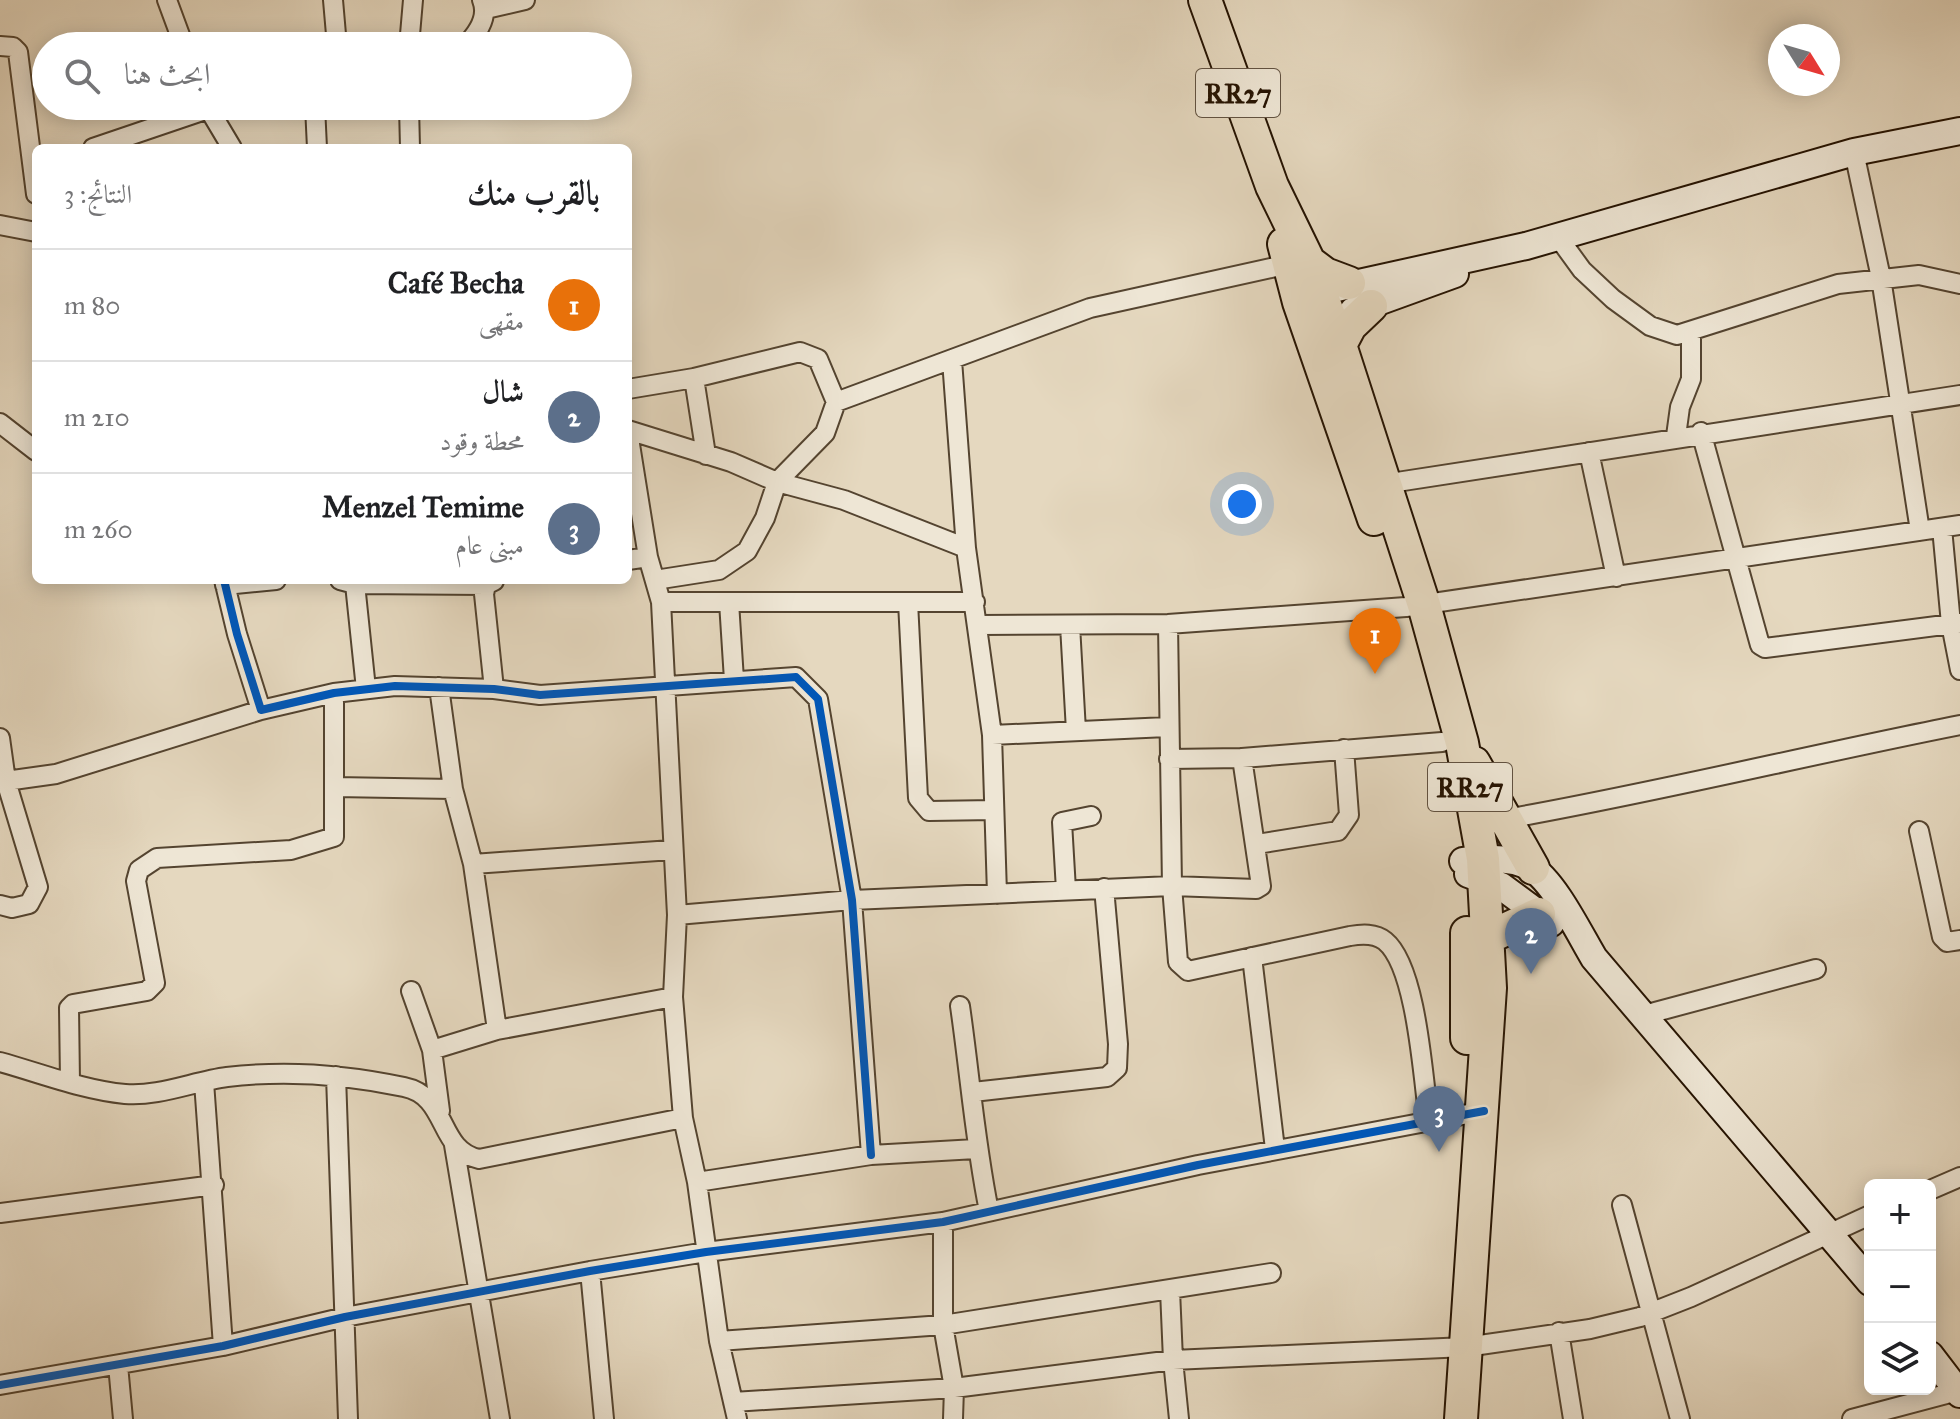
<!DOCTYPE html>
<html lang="ar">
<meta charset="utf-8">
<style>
:root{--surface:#fff;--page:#f6f6f6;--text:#202124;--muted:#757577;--line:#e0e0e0;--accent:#8f2418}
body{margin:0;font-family:"IM FELL Great Primer",Amiri,serif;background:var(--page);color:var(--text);direction:rtl}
.controls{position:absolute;right:24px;bottom:24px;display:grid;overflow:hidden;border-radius:12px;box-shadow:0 4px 20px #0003}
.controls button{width:72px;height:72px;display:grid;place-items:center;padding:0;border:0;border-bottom:2px solid var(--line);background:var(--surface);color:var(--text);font:40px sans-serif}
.compass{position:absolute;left:1768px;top:24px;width:72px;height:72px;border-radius:50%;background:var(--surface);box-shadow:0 4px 20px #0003;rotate:127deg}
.you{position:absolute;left:1242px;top:504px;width:28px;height:28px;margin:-20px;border:6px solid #fff;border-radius:50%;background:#1a73e8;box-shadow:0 0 0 12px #1a73e833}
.badge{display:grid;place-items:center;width:52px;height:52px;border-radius:50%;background:var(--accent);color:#fff;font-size:26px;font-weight:700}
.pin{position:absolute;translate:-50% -66px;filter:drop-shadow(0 2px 4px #0008)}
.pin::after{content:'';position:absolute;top:42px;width:28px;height:24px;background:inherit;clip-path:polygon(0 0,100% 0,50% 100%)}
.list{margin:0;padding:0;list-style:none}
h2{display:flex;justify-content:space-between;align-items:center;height:104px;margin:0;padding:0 32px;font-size:34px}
h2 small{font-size:26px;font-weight:400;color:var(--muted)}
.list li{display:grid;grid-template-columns:52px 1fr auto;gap:24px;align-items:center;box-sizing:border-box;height:112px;padding:0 32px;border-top:2px solid var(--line)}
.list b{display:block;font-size:30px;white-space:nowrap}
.list p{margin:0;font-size:26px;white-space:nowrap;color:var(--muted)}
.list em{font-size:26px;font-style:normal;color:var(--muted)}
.icon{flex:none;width:44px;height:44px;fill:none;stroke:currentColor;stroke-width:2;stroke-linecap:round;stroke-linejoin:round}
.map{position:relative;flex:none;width:1960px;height:1419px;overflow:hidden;direction:ltr}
.search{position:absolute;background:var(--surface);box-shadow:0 4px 20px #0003;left:32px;top:32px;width:600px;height:88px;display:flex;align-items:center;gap:20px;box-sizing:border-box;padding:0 28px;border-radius:44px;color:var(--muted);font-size:30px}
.panel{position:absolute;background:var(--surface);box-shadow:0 4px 20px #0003;left:32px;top:144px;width:600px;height:440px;border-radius:12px;direction:rtl}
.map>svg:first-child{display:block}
</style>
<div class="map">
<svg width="1960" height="1419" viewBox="0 0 1960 1419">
<rect width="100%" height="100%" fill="#e5d8bf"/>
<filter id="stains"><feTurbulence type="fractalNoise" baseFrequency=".0025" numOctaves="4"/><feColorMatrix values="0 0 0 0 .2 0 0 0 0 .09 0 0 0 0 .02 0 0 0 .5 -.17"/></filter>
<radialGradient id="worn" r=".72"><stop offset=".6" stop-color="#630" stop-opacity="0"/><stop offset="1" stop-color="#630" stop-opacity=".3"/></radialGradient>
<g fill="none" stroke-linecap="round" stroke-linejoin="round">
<g stroke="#544430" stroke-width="22">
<path id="street" d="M167 0 184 46
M333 0 337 46
M486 9 525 0
M0 46 13 47 18 52 36 194
M409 46 413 0
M465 46C477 34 489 17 482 0
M207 106 232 148
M315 106 317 148
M409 106 410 148
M93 148 208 109
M1854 152 1881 278 1920 531
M0 225 36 232
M1558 237 1582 270 1613 299 1650 326 1677 335 1838 284 1919 275 1960 284
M952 360 966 548
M694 378 706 455
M628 389 694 378 800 352 818 359 836 402 825 433 777 482 765 518 747 551 719 570 655 580
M836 402 1090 308 1289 264
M0 423 36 451
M628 430 731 462 777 482 844 500 966 548 992 735 997 894
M628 432 648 557 661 602 677 915 673 997 683 1118
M1701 432 1760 645 1765 648 1960 623
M1676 436 1680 407 1691 379V332
M1589 452 1616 577
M1384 484 1960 395
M1942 528 1951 624 1960 670
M628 560 648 557
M224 580 237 634 261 710 334 693 395 686 494 689 540 695 796 677 818 699 852 900 871 1155
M340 580 355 584 486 585
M494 581 486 585 484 594 494 689
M355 584 366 689
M225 585 276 580
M661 602H975
M729 602 734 680
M908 602 918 798 929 811 994 810
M979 625 1168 624 1406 607 1960 525
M1070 625 1076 731
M439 687 453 789 473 864 497 1030
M992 735 1167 727
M0 738 6 781 56 774 261 710
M1242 758 1261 886 1256 889 1172 886 1178 962 1188 971 1350 936C1362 934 1375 933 1385 941 1417 967 1423 1079 1429 1121
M1169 759 1242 758 1442 742
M335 787 453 789
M1506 819C1659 792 1808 755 1960 725
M1919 831 1942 937 1947 942 1960 940
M1257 844 1338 831 1349 815 1344 749
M473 864 672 850
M1066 890 1062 822 1091 816
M0 905 12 908 29 904 38 887 6 781
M677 915 852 900 1172 886 1168 624
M1252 957 1275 1149
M411 991 432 1050 440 1111
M960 1006C970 1075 975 1143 989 1211
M1644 1015 1816 969
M432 1050 497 1030 673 997
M0 1062C40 1073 83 1090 125 1094 158 1097 195 1081 227 1077 285 1070 348 1075 404 1087 449 1096 437 1150 479 1159L683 1118 697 1182 719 1341 737 1419
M336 1076 348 1419
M70 1081 69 1008 73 1004 147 991 155 983 136 881 139 870 157 858 291 850 334 837V693
M204 1082 223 1346
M973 1092 1107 1077 1117 1068 1118 1044 1104 888
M454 1145 500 1419
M697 1182 871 1155 976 1149
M1930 1190 1960 1177
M1622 1205 1680 1419
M0 1213 214 1185
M943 1222V1325L954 1388 953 1419
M590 1271 604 1419
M1170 1290 1173 1360 1466 1347 1590 1329 1640 1317 1691 1297 1870 1215
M1559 1332 1573 1419
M719 1341 943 1325 1271 1273
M118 1365 123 1419
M0 1385 223 1346 345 1317 590 1271 706 1252 943 1222 1198 1165 1484 1111
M733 1402 954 1388 1173 1360 1179 1419
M1852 1419 1958 1391"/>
</g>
<g stroke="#241201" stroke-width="30">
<path id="secondary" d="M1332 289 1526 246 1854 152 1960 131
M1353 311 1455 274
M1463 861C1484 859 1511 856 1530 867 1554 881 1579 933 1594 958L1870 1282
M1468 874 1501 886 1551 923
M1930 1355 1960 1394"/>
</g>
<g stroke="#241201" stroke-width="36">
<path id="highway" d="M1205 0 1272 186 1309 262 1340 345 1424 605 1462 743 1483 859 1490 988 1461 1419
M1284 244 1299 302 1374 519
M1309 262 1325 274 1349 283
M1340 345 1350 326 1371 306
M1474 763 1533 868
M1467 933V1038
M1487 938 1539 914"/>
</g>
<use href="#street" stroke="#eee6d5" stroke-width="18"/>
<use href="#secondary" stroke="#eee6d5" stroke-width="26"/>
<use href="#highway" stroke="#e5d8bf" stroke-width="32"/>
<g stroke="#eee6d5" stroke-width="13">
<path id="cycleway" d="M224 580 237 634 261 710 334 693 395 686 494 689 540 695 796 677 818 699 852 900 871 1155
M0 1385 223 1346 345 1317 590 1271 706 1252 943 1222 1198 1165 1484 1111"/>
</g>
<use href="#cycleway" stroke="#0057b8" stroke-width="8"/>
</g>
<g text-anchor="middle" stroke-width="6" stroke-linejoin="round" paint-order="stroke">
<g fill="#eee6d5" stroke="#615241" stroke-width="2">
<rect x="1196" y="69" width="84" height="48" rx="6"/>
<rect x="1428" y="763" width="84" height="48" rx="6"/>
</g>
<g font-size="28" font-weight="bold" fill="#241201">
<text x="1238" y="103">RR27</text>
<text x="1470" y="797">RR27</text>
</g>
</g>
<rect width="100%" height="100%" filter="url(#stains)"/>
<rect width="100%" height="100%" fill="url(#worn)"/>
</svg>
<div class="controls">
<button>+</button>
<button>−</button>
<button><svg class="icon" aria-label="layers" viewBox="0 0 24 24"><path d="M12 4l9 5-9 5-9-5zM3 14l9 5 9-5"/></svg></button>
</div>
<svg class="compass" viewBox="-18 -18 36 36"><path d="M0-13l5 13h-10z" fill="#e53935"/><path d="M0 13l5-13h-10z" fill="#757577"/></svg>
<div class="you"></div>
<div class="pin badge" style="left:1375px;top:674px;background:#e8710a">1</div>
<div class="pin badge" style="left:1531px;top:974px;background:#5c6f8a">2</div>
<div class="pin badge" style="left:1439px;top:1152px;background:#5c6f8a">3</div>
<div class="search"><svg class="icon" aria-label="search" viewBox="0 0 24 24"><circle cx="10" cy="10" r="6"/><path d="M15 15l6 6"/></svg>ابحث هنا</div>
<section class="panel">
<h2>بالقرب منك<small>النتائج: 3</small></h2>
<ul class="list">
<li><span class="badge" style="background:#e8710a">1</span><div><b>Café Becha</b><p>مقهى</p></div><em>80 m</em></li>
<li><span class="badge" style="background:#5c6f8a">2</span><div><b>شال</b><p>محطة وقود</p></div><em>210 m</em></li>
<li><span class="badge" style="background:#5c6f8a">3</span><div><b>Menzel Temime</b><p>مبنى عام</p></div><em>260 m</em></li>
</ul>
</section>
</div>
